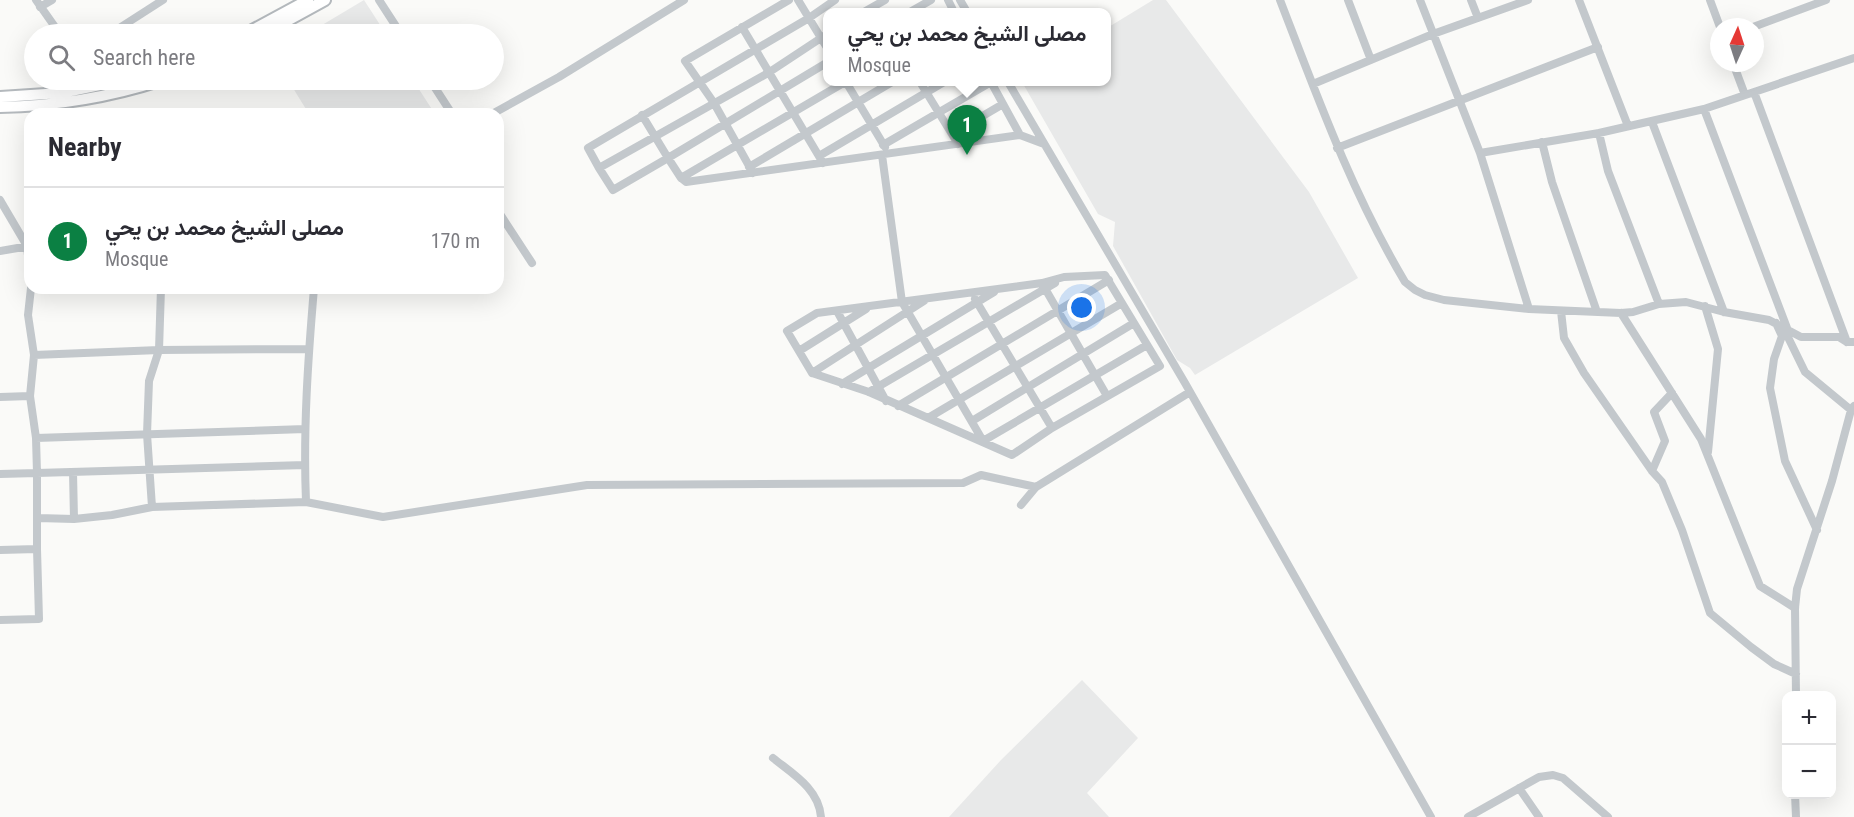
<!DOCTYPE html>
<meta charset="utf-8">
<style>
:root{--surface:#fff;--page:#f2f2f3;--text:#2b2b33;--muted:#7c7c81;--line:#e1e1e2;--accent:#0b8043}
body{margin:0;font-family:"Roboto Condensed",Vazirmatn,sans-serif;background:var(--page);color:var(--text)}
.controls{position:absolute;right:18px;bottom:18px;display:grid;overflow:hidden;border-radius:12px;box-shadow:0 6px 24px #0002}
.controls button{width:54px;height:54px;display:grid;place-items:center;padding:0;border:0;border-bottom:2px solid var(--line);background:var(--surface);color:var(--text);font:30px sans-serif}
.compass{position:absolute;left:1710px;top:18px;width:54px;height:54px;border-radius:50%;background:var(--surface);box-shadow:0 6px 24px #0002;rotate:3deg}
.you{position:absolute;left:1082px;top:308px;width:21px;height:21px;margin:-15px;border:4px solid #fff;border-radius:50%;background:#1a73e8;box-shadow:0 0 0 9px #1a73e833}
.badge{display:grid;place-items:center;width:39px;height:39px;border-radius:50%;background:var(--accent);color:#fff;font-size:20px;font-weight:700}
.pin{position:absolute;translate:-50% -50px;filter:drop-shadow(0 2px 3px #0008)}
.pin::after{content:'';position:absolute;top:32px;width:21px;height:18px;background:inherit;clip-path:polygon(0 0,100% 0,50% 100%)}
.popup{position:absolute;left:823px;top:8px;width:288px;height:78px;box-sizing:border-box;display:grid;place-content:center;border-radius:12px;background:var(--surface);filter:drop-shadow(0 2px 4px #0005);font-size:20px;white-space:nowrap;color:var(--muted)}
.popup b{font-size:22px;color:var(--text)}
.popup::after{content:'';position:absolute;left:50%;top:100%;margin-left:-12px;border:12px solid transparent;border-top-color:var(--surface)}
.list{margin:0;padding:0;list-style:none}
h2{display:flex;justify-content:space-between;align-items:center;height:78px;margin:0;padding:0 24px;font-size:26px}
h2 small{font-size:20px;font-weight:400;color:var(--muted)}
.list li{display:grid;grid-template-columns:39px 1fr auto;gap:18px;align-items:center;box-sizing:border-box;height:108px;padding:0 24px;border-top:2px solid var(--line)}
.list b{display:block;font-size:22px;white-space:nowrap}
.list p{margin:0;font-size:20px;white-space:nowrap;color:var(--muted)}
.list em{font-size:20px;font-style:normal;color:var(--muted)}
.icon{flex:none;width:33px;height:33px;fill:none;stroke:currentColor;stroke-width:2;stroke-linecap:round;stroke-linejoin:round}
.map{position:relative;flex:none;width:1854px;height:817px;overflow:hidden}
.search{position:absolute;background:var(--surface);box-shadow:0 6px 24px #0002;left:24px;top:24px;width:480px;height:66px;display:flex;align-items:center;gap:15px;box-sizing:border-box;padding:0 21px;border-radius:33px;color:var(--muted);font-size:22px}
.panel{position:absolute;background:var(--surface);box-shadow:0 6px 24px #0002;left:24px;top:108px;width:480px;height:186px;border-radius:18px}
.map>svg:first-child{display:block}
</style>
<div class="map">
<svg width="1854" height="817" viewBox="0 0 1854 817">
<rect width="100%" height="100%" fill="#fafaf8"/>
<path fill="#e8e9e9" d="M364 0 386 34H307Z
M1153 0H1166L1309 192 1358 278 1195 375 1190 368 1177 360 1113 246 1115 222 1098 214 1022 82H1106L1107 28Z
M288 80H413L435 114H309Z
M1082 680 1138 738 1087 793 1109 817H949L1001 760Z"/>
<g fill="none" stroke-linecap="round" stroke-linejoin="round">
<g stroke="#b4b9bd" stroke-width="14">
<path id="highway" d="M245 34 308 0
M263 34 325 0
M0 97 61 93 124 80
M0 107C55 106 110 97 162 80"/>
</g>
<path stroke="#c3c8cc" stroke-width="8" d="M36 0 60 34
M379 0 401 34
M798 0 821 38 828 34
M948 0 954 12
M960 0 967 12
M1280 0C1317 96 1352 193 1405 282L1415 290 1425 295 1444 300 1529 309 1621 313 1633 312 1659 304 1686 302 1724 312 1769 320 1801 337H1839L1847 342H1854
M1348 0 1371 60
M1420 0 1480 153 1529 309
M1471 0 1478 18
M1579 0 1628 126
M1710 0 1720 27
M40 7 52 0
M864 12 885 0
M910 12 931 0
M742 27 823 163
M1753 27 1826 0
M110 34 163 0
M828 49 821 38 768 73 599 168 613 190 668 158 681 178 686 182 1020 135 1044 144
M1733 63 1745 95
M430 80 452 114
M846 82 885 147
M920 82 958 144
M1008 82 1185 383 1431 817
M1313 84 1433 34 1528 0
M1754 92 1847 342
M1704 109 1787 328
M492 114 559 77 684 0
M642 115 668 158 828 62
M1652 122 1724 312
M1599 133 1608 171 1659 304
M952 134 1003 104
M1542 142 1552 182 1597 312
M883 145 991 82 1020 135
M1337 148 1598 47
M1480 153 1599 133 1704 109 1854 58
M882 155 902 302 983 441 1147 345
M819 156 944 82
M749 167 892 82
M599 168 588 148 809 18 835 0
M753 173 714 103 685 61 789 0
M681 178 845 82
M0 200 27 246 30 274
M498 211 532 263
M0 251 29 246
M1105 275 1160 366 1052 428 1012 455 869 392 812 373 787 331 817 313 1042 283 1064 277Z
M1043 285 1107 396
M31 288 28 315 34 355 30 396 36 438 37 473 305 465
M975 299 1052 428
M1705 306 1718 349 1708 452
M837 311 886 401
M1561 311 1564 338 1584 373 1652 471 1662 482 1682 530 1710 613 1751 647 1774 664 1796 674
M1621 313 1701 439 1760 586 1795 608
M1776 323 1782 336 1774 359 1770 388 1785 461 1817 530
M1783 327 1805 372 1851 410
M799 351 866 309
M34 355 159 350 309 349
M812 373 924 301
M842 384 994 292
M869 392 1055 283
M0 397 30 396
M898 406 1109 280
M928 418 1122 303
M972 421 1134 323
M36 438 305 429
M1652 471 1665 441 1654 412 1672 393
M73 472 74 519
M0 474 37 473V549L0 550
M306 502 383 517 587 485 963 483 981 475 1036 487
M1021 505 1036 487 1190 392
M152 507 147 434 149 381 159 350 161 288
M38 518 74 519 112 515 152 507 306 502C303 430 308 359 314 288
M0 620 39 619 37 549
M1796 696 1795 608 1797 589 1832 481 1851 410 1854 406
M773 758C793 774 819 789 821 817
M1519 788 1539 817
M1795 794 1796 817
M1468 817 1539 777 1553 775 1563 778 1608 817"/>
<use href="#highway" stroke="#fff" stroke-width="10"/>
</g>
</svg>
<div class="controls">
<button>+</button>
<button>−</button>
</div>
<svg class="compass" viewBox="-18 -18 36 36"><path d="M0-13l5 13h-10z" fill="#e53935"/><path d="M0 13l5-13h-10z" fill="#7c7c81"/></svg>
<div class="you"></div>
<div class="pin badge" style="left:967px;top:155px">1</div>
<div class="popup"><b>مصلى الشيخ محمد بن يحي</b>Mosque</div>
<div class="search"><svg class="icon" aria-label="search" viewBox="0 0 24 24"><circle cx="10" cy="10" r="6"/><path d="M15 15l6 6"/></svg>Search here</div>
<section class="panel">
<h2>Nearby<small></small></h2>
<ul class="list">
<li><span class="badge">1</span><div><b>مصلى الشيخ محمد بن يحي</b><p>Mosque</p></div><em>170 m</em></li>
</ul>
</section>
</div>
